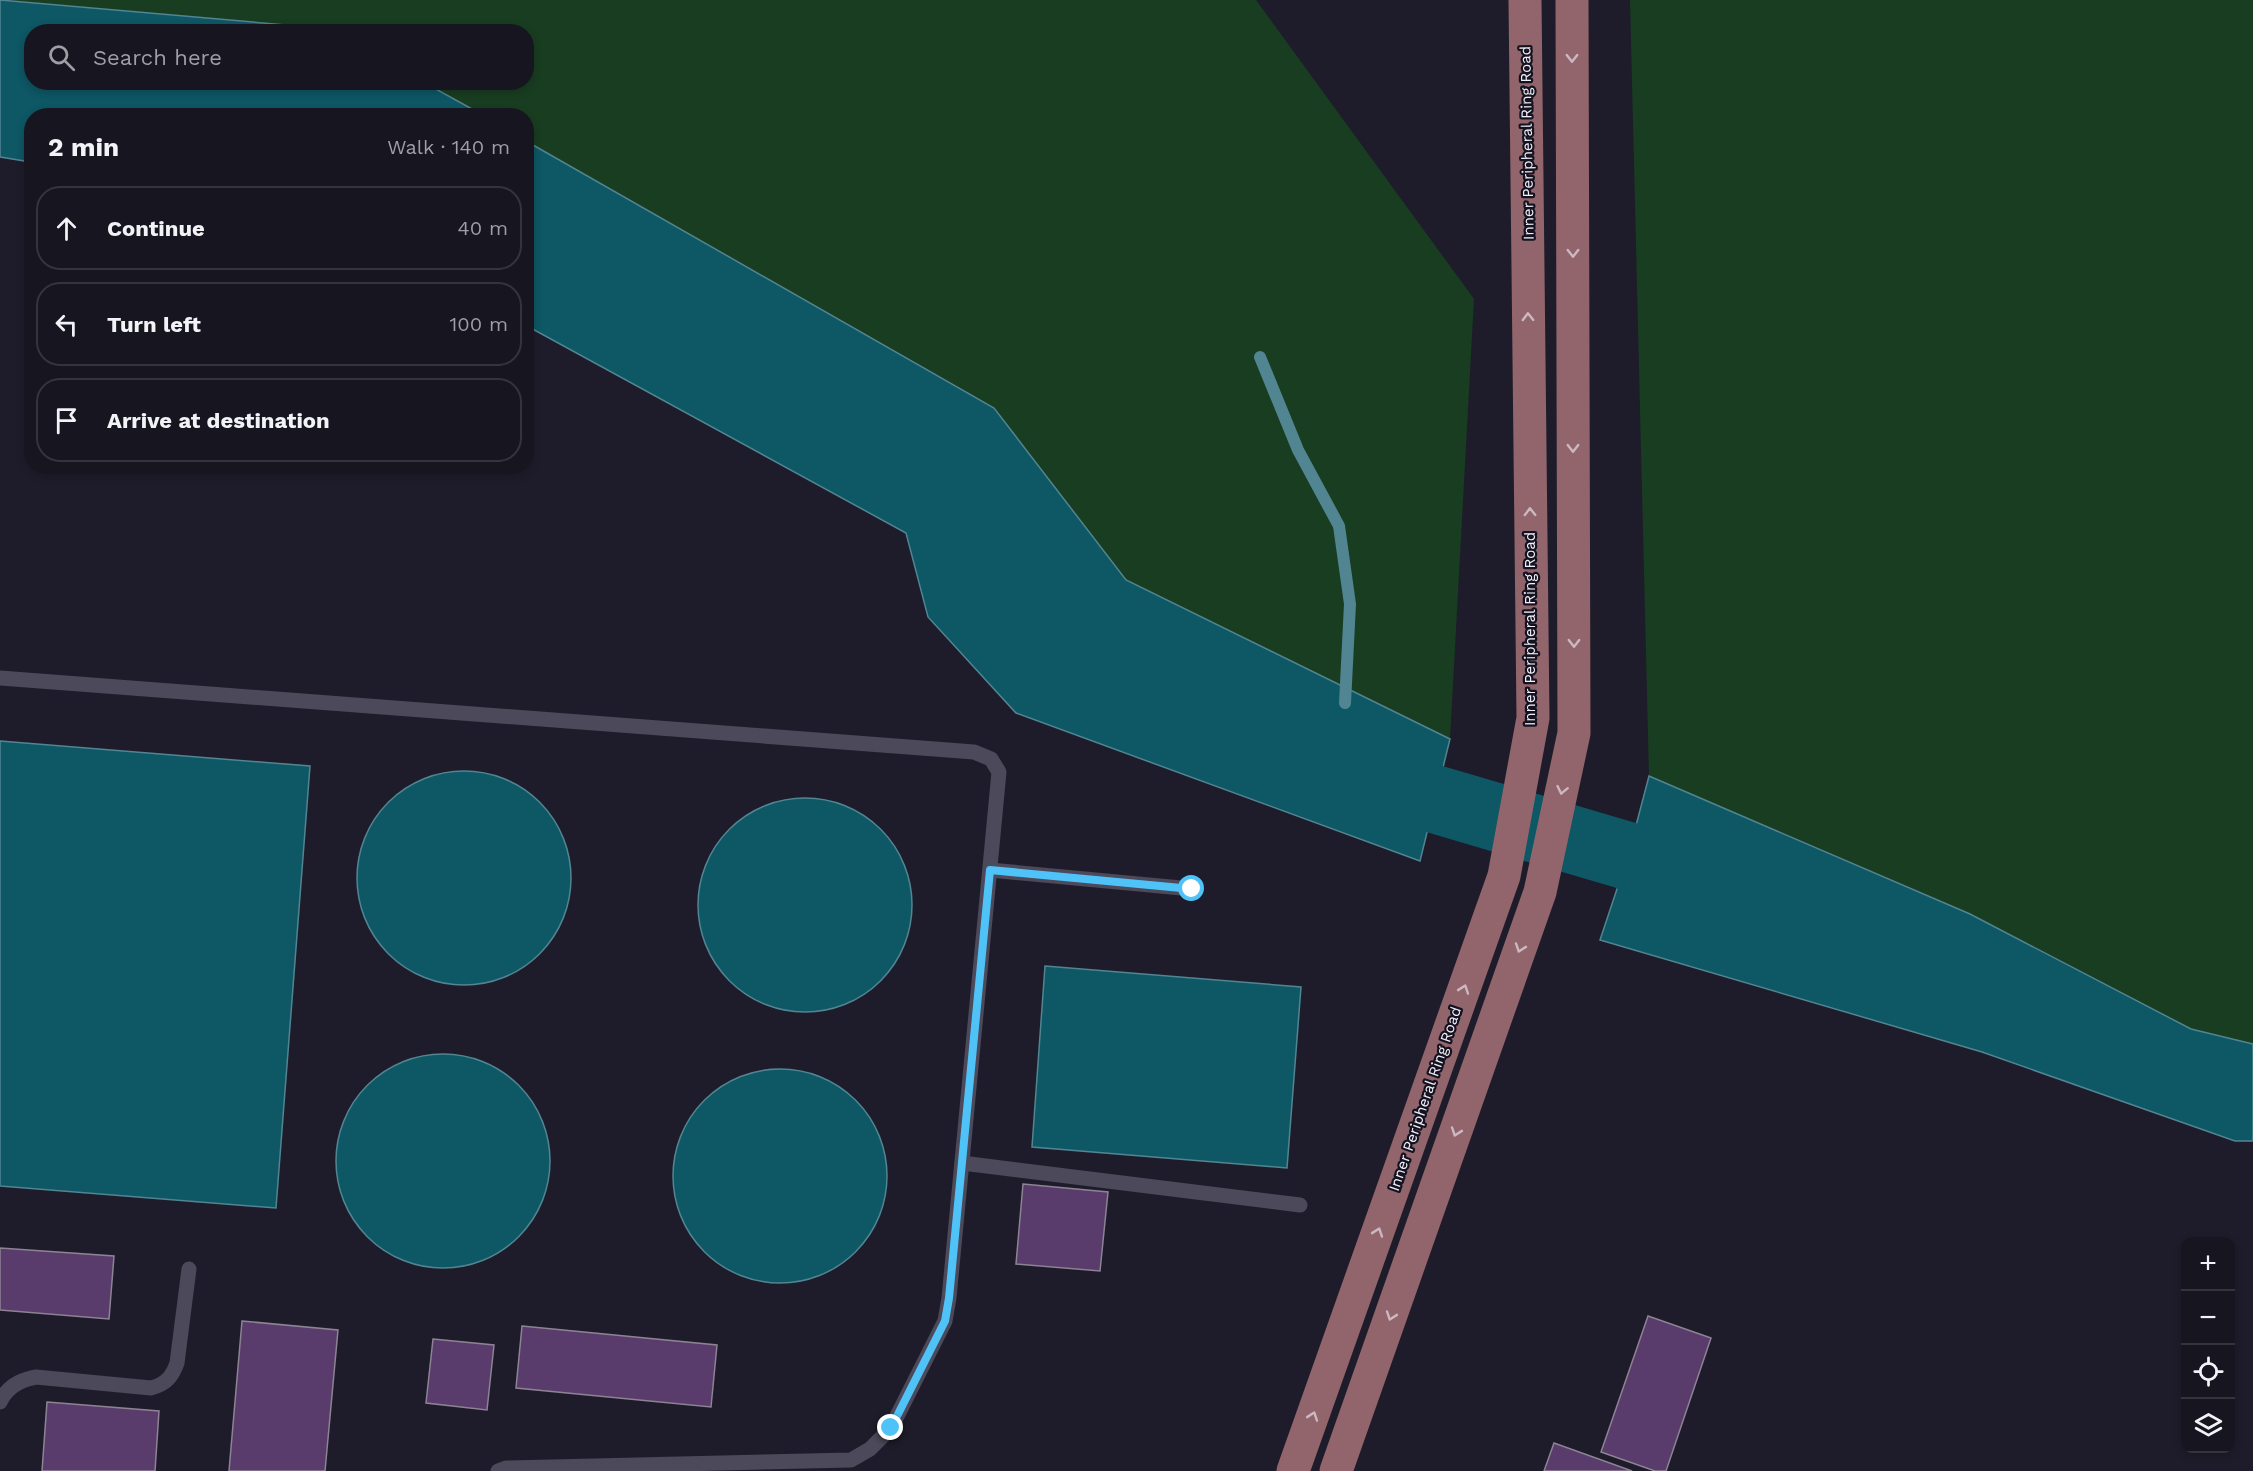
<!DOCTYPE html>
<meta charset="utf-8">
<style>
:root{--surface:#161520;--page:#1f1e29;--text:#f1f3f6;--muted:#9e9fa5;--line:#35343e}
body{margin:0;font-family:"Work Sans",sans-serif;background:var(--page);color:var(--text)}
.controls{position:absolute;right:18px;bottom:18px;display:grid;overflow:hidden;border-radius:12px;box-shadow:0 3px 9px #0003}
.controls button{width:54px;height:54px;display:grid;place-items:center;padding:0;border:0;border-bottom:2px solid var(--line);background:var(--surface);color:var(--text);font:30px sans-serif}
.stop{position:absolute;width:18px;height:18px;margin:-14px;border:4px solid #4fc3f7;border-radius:50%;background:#fff}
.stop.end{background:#4fc3f7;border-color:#fff;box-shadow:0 2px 6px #0008}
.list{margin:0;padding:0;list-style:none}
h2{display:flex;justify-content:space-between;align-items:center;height:78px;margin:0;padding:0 24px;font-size:26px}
h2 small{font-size:20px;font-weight:400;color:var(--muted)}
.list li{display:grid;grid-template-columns:39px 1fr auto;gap:18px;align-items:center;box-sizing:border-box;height:84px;margin:0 12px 12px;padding:0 12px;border:2px solid var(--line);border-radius:24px}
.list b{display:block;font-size:22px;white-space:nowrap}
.list em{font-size:20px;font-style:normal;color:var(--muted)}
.icon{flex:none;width:33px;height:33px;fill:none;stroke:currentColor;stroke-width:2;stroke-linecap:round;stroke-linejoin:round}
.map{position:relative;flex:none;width:2253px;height:1471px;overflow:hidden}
.search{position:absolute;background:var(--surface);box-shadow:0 3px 9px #0003;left:24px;top:24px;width:510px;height:66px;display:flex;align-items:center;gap:15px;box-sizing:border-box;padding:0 21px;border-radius:24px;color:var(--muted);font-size:22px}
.panel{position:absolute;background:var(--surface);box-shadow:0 3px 9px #0003;left:24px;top:108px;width:510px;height:366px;border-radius:24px}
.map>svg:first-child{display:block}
</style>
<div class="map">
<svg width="2253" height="1471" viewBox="0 0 2253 1471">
<rect width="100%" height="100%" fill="#1e1c2a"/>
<path fill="#193d21" d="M5 0H1256L1474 299 1450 739 1126 580 994 408 527 141 526 116 483 115 425 83 526 82V32L336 31 332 29Z
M1630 0H2253V1044L2191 1029 1970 914 1649 776Z"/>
<path fill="#0e5765" stroke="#528592" stroke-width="1.5" d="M0 0 332 29 336 31 32 32V82L425 83 483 115 32 116 31 162 0 157Z
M526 141 994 408 1126 580 1450 739 1420 861 1016 713 928 617 906 533 527 326Z
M0 741 310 766 276 1208 0 1186Z
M357 878a107 107 0 1 1 214 0a107 107 0 1 1-214 0Z
M1649 776 1970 914 2191 1029 2253 1044V1141H2235L1982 1052 1600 940 1628 856Z
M698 905a107 107 0 1 1 214 0a107 107 0 1 1-214 0Z
M1045 966 1301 987 1287 1168 1032 1147Z
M336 1161a107 107 0 1 1 214 0a107 107 0 1 1-214 0Z
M673 1176a107 107 0 1 1 214 0a107 107 0 1 1-214 0Z"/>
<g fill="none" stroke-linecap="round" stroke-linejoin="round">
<path stroke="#528592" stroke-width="12" d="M1260 357 1298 450 1339 526 1350 604 1345 703"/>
<path stroke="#0e5765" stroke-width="68" d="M1346 773 1628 856 1712 896"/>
</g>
<path fill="#593b6c" stroke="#8d8394" stroke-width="1.5" d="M1023 1184 1108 1192 1100 1271 1016 1264Z
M0 1248 114 1256 109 1319 0 1310Z
M1648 1316 1711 1338 1666 1471H1655L1601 1452Z
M242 1321 338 1330 325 1471H229Z
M522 1326 717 1345 711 1407 516 1388Z
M433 1339 494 1345 487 1410 426 1403Z
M47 1402 159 1411 155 1471H42Z
M1554 1443 1632 1471H1544Z"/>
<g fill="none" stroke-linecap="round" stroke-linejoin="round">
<path stroke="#4b495a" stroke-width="15" d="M0 678 974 752 991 759 999 772 949 1298 945 1321 891 1428 870 1449 851 1460 506 1468 498 1471
M990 870 1192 889
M962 1163 1300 1205
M0 1402C7 1387 19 1380 36 1377L151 1388C166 1384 172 1377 177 1363L189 1269"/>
<path stroke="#91656b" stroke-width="33" d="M1293 1471 1504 876 1533 718 1525 0
M1336 1471 1540 892 1574 733 1572 0"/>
</g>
<defs><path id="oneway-chevron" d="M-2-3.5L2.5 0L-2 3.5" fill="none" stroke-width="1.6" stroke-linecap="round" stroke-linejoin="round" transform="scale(1.5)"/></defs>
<g stroke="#cbb8c1">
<use href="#oneway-chevron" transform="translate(1572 58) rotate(90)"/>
<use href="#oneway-chevron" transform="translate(1573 253) rotate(90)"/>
<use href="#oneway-chevron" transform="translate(1528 317) rotate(-91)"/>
<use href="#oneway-chevron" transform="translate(1573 448) rotate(90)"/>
<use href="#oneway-chevron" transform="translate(1530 512) rotate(-91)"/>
<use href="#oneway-chevron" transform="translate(1574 643) rotate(90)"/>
<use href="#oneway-chevron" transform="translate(1562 790) rotate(102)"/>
<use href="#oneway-chevron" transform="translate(1520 948) rotate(109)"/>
<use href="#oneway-chevron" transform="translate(1464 989) rotate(-71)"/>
<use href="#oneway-chevron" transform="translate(1456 1132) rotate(109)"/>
<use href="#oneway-chevron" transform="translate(1378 1232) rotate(-71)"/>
<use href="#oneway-chevron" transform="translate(1391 1316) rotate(109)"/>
<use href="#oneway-chevron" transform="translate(1313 1416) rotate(-71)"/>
</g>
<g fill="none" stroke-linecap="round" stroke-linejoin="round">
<path stroke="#4fc3f7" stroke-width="8" d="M891 1428 945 1321 949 1298 990 870 1192 889"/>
</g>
<g text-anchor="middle" stroke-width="4.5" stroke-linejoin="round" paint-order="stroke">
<g font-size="15" fill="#f1f0fa" stroke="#151220">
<text transform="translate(1527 143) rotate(-91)" y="5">Inner Peripheral Ring Road</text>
<text transform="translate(1530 629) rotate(-90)" y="5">Inner Peripheral Ring Road</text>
<text transform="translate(1425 1099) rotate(-71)" y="5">Inner Peripheral Ring Road</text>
</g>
</g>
</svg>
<div class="controls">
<button>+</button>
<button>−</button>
<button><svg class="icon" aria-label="locate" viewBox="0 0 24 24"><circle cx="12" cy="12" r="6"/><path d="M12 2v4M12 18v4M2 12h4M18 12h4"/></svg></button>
<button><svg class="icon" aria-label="layers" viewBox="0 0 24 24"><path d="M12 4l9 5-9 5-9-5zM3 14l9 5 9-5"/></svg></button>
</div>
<div class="stop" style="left:1192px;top:889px"></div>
<div class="stop end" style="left:891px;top:1428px"></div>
<div class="search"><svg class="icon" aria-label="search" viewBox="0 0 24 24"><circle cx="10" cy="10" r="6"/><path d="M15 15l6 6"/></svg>Search here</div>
<section class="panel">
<h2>2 min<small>Walk · 140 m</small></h2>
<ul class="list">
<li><svg class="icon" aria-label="ahead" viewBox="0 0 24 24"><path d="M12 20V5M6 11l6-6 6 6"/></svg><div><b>Continue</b></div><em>40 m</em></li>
<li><svg class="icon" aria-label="left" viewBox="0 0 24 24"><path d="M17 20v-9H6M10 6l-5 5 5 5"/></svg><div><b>Turn left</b></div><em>100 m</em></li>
<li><svg class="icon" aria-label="arrive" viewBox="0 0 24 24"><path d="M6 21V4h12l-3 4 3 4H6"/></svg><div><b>Arrive at destination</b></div></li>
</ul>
</section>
</div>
